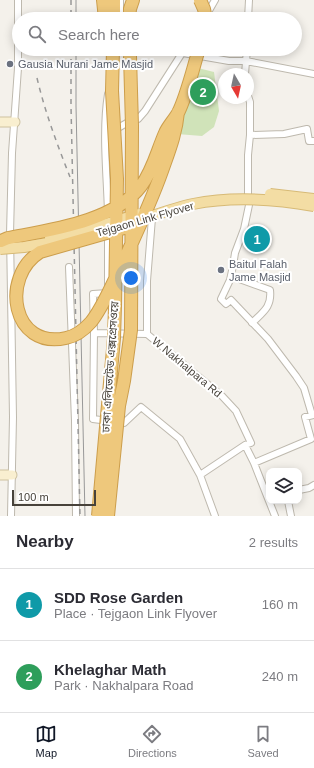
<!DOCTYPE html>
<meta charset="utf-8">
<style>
:root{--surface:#fff;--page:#f2f2f3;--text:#2b2b33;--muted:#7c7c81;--line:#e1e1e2;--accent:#111827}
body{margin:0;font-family:Arial,"Noto Sans Bengali",sans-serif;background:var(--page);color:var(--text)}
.controls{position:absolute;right:12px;bottom:12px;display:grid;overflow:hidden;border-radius:8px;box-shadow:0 2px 10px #0003}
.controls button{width:36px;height:36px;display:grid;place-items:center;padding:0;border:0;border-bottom:1px solid var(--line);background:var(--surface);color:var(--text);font:20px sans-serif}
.compass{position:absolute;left:218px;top:68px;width:36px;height:36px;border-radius:50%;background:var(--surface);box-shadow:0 2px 10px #0003;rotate:171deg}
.scale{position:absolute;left:12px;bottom:10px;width:84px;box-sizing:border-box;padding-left:4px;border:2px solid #47423a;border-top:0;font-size:11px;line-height:14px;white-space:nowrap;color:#47423a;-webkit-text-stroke:3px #fff;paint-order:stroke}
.you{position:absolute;left:131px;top:278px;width:14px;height:14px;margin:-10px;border:3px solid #fff;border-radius:50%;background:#1a73e8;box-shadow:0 0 0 6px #1a73e833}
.badge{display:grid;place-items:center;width:26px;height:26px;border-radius:50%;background:var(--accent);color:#fff;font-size:13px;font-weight:700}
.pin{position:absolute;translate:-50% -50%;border:2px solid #fff;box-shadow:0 1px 4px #0006}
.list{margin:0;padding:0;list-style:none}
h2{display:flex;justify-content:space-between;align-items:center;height:52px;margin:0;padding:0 16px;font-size:17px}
h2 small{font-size:13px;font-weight:400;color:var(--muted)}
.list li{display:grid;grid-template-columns:26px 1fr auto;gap:12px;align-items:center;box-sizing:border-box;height:72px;padding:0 16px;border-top:1px solid var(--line)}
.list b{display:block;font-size:15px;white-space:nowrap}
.list p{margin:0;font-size:13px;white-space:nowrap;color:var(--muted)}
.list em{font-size:13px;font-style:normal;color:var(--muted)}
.icon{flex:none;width:22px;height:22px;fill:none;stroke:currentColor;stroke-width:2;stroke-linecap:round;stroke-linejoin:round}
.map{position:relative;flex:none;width:314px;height:516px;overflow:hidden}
.search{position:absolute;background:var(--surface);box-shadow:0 2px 10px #0003;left:12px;right:12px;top:12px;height:44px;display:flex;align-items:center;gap:10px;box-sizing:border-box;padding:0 14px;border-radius:22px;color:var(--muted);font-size:15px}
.sheet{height:196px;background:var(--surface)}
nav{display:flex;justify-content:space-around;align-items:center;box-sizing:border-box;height:56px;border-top:1px solid var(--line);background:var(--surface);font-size:11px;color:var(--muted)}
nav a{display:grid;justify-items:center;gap:2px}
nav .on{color:var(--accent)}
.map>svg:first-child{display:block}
</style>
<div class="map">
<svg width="314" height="516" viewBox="0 0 314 516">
<rect width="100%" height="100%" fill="#f4f1eb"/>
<path fill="#d0e3b9" d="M198 68 214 72 219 111 214 127 202 136 177 134Z"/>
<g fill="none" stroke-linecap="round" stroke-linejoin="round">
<g stroke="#beb9ae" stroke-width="8">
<path id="street" d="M120 12V0
M207 14 215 0
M248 19 249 0
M183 53 229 61H246L314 74
M245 74 247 49
M108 94C102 131 107 175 108 213
M248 96 250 102V135L248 155V196L249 205 244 229 235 253 233 266 230 280 221 299 226 304 231 300 268 339 296 376 304 388 312 415
M113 131 130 121 138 119 145 111 184 50
M250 135 284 134 307 129 309 141H314
M152 218 147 281V334L222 396 236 411 251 443 245 445 254 463 269 501
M108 232V293L93 294 94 333 93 419 124 423 141 407 180 439 200 475
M69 267 75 421 76 516
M231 276 270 290C272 307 263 312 252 323
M94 333 147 334
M254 463 311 439 305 417 314 415
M299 490 309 488 314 485
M269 501 275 516
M288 501 291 516
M11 516 13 417 10 234 12 153 18 68V0
M215 516 200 475 245 445"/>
</g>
<g stroke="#cec2a0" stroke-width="11">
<path id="secondary" d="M0 122H15
M0 475H12"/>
</g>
<g stroke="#cc9e4c" stroke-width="14">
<path id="highway" d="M103 0 105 19
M114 19V0
M129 19 130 9 133 0"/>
</g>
<use href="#street" stroke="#fff" stroke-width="6"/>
<use href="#secondary" stroke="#f9efd0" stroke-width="9"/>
<use href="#highway" stroke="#eec87c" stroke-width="12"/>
<path stroke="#989898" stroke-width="1" d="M76 0V19
M76 49V106L85 516"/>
<path stroke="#989898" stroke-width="1.5" stroke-dasharray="5 5" stroke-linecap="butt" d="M71 0V19
M71 49V106L80 516
M37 78C45 112 57 144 70 177"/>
<g stroke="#d7ba76" stroke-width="12" stroke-linecap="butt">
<path id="primary-bridge" d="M270 194 314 199
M137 221C156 215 174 208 193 204 233 196 274 199 314 206
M50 238 92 228 139 214
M0 249 24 247 60 241"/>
</g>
<g stroke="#cc9e4c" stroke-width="14" stroke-linecap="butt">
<path id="highway-bridge" d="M200 0 204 9 206 19
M131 226 40 252C0 277 12 350 66 338 76 336 84 330 91 322 103 307 111 286 120 269 135 236 150 205 162 171 169 151 176 134 178 112
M1 241 8 238C49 230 114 222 141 186 153 170 157 151 165 133 168 126 174 120 178 113 187 95 193 68 199 49
M98 516 114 338 115 306 117 179 112 91 113 49
M108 516 119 406 124 381 131 330 132 126 130 56"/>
</g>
<use href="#primary-bridge" stroke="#f3dda4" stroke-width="10"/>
<use href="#highway-bridge" stroke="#eec87c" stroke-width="12"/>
</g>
<g fill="#6b7280" stroke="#fff" stroke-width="1.5">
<circle cx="10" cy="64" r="4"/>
<circle cx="221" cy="270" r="4"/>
</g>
<g text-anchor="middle" stroke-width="4" stroke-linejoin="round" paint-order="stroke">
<g font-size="11" fill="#5b616d" stroke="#fff" text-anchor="start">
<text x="18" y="68">Gausia Nurani Jame Masjid</text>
<text x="229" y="268">Baitul Falah<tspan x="229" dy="13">Jame Masjid</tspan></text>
</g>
<g font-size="11" fill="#47423a" stroke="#fff">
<text transform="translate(145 219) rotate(-16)" y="4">Tejgaon Link Flyover</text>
<text transform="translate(110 367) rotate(-86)" y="4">ঢাকা এলিভেটেড এক্সপ্রেসওয়ে</text>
<text transform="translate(187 367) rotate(40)" y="4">W Nakhalpara Rd</text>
</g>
</g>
</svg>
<div class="controls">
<button><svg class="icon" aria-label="layers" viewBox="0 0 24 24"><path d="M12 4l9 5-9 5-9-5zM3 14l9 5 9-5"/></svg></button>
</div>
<svg class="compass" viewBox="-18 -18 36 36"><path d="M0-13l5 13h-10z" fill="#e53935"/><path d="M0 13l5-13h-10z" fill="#7c7c81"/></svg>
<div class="scale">100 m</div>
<div class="you"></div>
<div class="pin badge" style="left:257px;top:239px;background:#0f9aa8">1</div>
<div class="pin badge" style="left:203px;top:92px;background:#2e9e5b">2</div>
<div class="search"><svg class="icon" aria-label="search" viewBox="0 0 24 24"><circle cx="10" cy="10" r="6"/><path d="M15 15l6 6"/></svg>Search here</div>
</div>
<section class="sheet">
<h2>Nearby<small>2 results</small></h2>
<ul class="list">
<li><span class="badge" style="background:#0f9aa8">1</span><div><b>SDD Rose Garden</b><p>Place · Tejgaon Link Flyover</p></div><em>160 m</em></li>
<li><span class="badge" style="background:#2e9e5b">2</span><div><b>Khelaghar Math</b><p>Park · Nakhalpara Road</p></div><em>240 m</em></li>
</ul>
</section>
<nav>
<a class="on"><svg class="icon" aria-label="map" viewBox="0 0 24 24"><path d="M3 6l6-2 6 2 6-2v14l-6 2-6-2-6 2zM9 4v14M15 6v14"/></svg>Map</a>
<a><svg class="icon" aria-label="directions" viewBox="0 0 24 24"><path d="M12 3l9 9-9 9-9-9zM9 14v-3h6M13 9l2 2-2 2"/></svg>Directions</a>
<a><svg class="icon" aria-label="saved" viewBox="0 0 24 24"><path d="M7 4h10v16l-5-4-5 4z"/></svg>Saved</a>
</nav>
